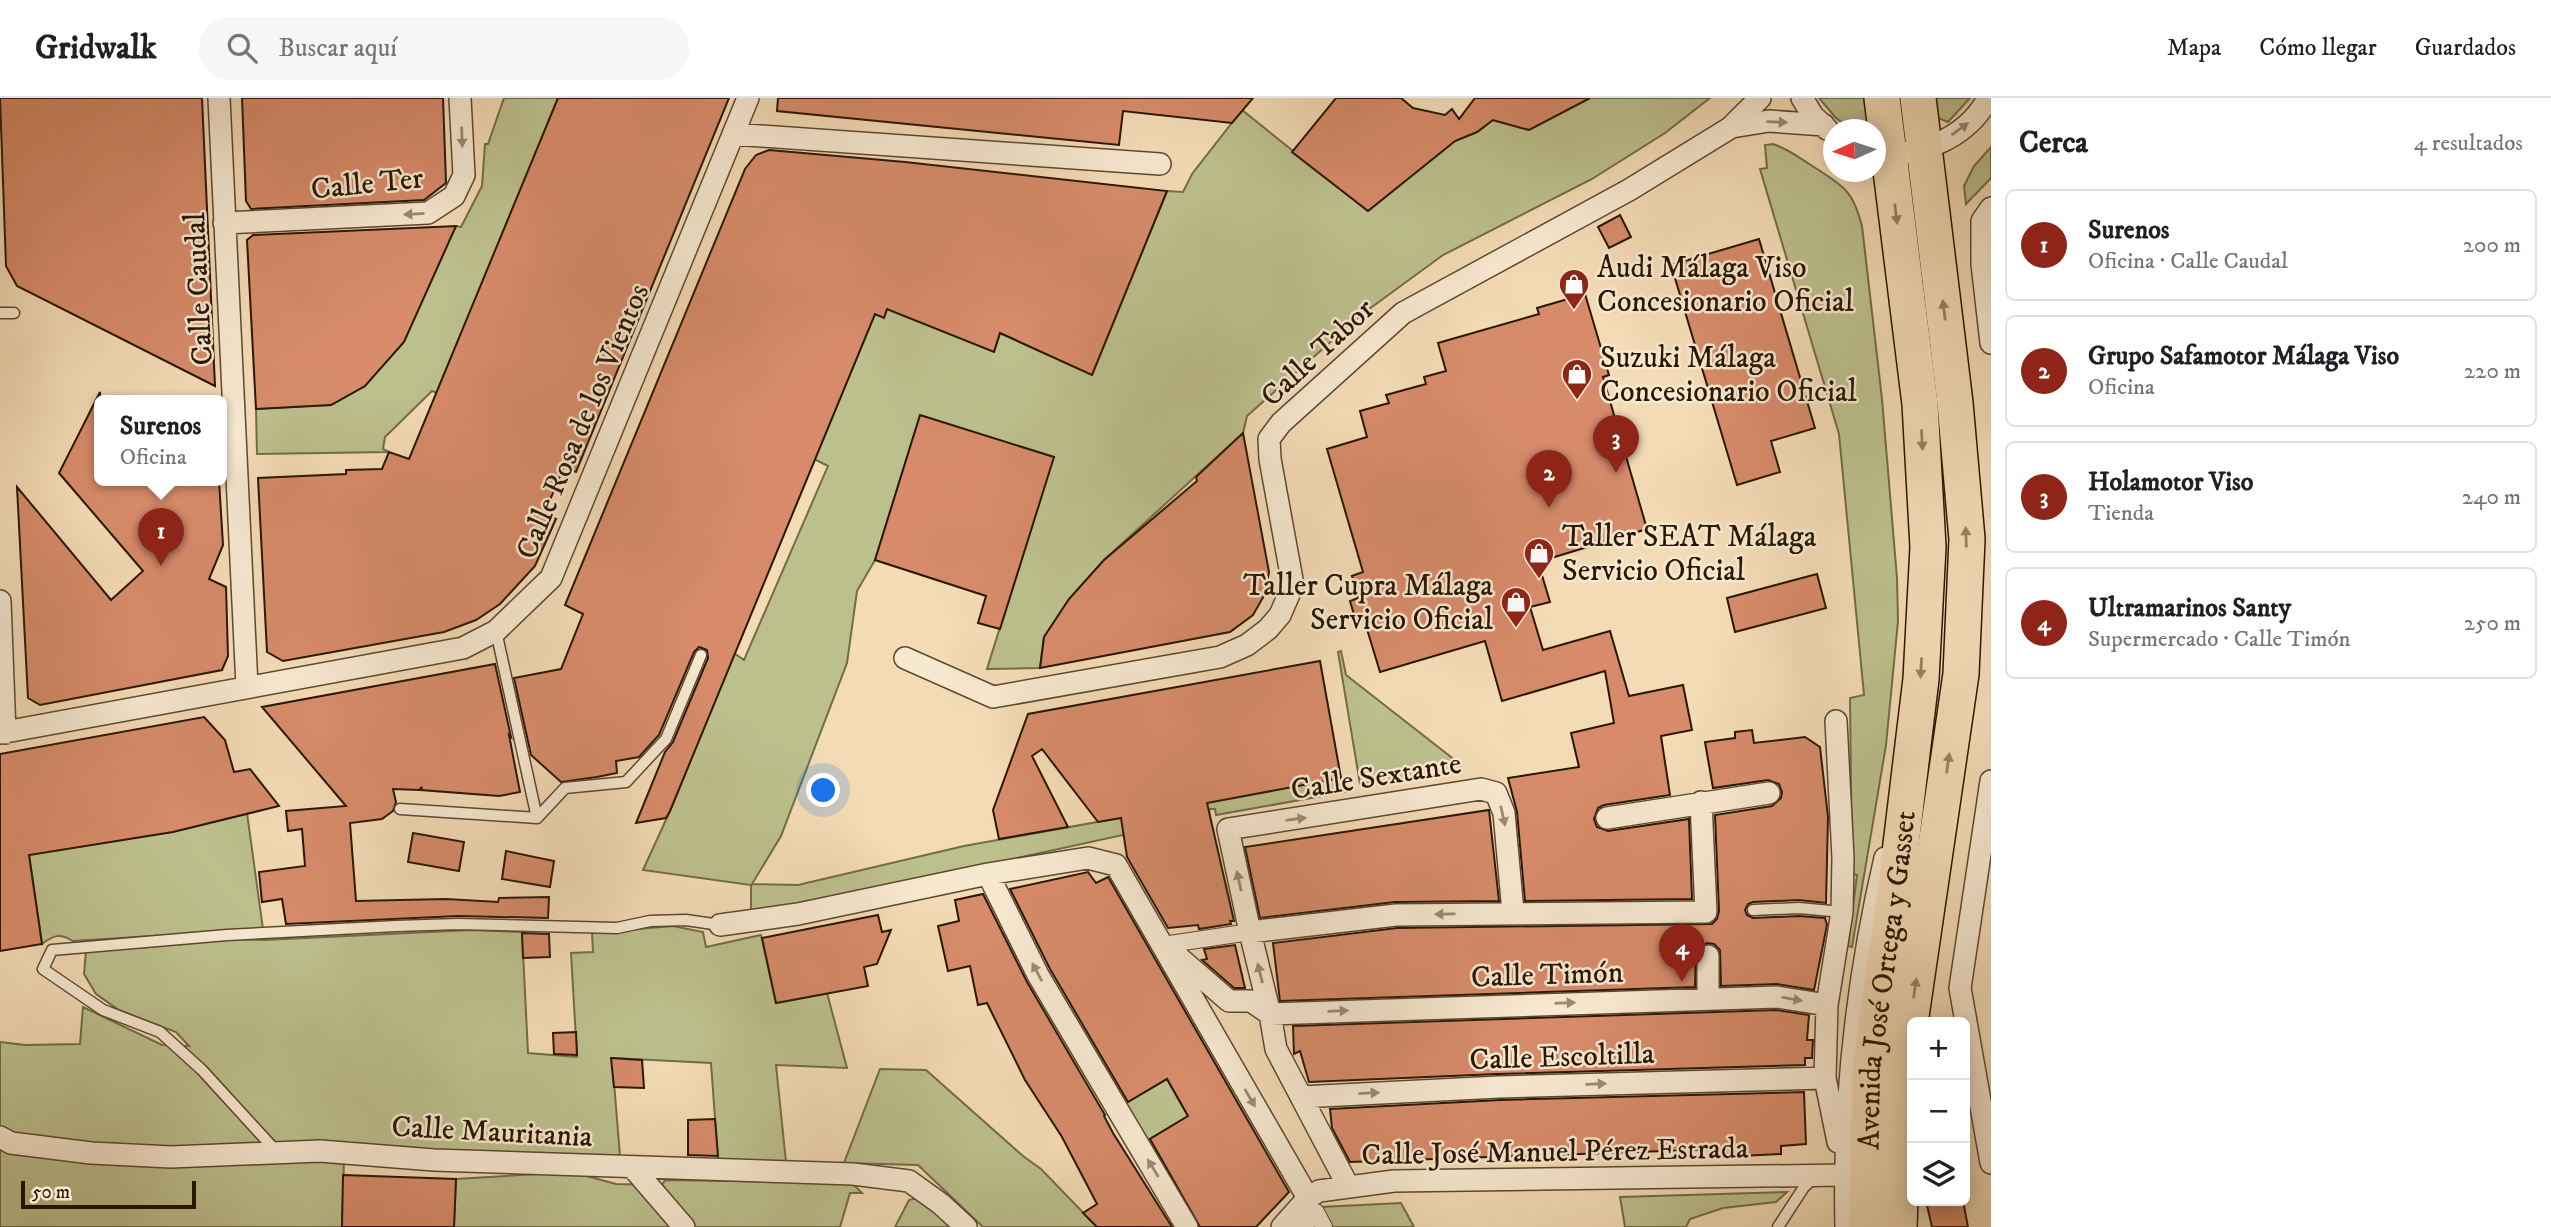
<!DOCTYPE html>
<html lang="es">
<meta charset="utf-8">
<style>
:root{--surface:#fff;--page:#f6f6f6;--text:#202124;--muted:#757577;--line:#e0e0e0;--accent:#8f2418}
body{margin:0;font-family:"IM FELL DW Pica",serif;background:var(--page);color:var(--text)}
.controls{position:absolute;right:21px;bottom:21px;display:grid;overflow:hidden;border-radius:10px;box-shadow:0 4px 18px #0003}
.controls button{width:63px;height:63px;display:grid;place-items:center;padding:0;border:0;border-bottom:2px solid var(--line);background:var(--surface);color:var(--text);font:35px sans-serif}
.compass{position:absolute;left:1823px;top:21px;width:63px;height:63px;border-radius:50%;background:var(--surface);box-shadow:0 4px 18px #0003;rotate:267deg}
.scale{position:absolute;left:21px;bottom:18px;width:175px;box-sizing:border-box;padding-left:7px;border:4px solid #291704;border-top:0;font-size:19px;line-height:24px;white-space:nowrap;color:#291704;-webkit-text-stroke:5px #f7e8d0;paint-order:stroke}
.you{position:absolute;left:824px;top:693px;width:24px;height:24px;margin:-18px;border:5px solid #fff;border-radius:50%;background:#1a73e8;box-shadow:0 0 0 10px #1a73e833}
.badge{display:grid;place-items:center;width:46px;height:46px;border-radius:50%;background:var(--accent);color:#fff;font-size:23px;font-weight:700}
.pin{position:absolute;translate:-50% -58px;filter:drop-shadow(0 2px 4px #0008)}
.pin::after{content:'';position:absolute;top:37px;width:24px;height:21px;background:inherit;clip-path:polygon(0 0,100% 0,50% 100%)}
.popup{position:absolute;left:94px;top:297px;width:133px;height:91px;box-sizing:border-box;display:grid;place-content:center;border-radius:10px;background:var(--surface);filter:drop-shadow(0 2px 5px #0005);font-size:23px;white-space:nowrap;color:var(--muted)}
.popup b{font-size:26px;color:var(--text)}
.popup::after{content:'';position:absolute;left:50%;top:100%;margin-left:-14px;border:14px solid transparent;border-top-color:var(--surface)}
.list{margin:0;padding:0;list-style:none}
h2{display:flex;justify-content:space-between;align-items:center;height:91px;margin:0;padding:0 28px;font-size:30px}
h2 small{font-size:23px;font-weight:400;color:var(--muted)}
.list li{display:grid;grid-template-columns:46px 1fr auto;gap:21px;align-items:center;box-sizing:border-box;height:112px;margin:0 14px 14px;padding:0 14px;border:2px solid var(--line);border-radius:10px}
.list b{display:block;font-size:26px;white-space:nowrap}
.list p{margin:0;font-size:23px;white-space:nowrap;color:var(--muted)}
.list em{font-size:23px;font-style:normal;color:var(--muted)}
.icon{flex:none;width:38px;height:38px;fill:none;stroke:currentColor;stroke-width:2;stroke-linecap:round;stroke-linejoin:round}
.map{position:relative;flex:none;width:1991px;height:1129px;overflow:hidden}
header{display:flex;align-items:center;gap:42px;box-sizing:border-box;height:98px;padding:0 35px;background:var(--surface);border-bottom:2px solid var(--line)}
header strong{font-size:33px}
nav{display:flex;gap:38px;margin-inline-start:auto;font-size:24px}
.search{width:490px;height:63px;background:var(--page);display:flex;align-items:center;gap:18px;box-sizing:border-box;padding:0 24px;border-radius:38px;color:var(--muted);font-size:26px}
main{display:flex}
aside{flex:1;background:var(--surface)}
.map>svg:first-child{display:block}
</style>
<header>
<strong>Gridwalk</strong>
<div class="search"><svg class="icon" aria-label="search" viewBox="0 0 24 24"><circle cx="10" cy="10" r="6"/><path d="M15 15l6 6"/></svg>Buscar aquí</div>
<nav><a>Mapa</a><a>Cómo llegar</a><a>Guardados</a></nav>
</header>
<main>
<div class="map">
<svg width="1991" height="1129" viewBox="0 0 1991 1129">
<rect width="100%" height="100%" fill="#f3dbb6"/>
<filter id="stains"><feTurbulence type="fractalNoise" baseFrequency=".00286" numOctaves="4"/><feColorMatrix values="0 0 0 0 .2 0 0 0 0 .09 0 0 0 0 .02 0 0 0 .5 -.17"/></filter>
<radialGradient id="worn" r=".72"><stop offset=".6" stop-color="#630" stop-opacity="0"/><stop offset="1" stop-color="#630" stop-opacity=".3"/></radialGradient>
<path fill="#bcc08d" stroke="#726c48" stroke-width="2" d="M504 0H558L437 295 432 293 385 339 383 351 389 354 257 356 256 311 331 307 365 288 456 128 461 129 482 88 485 46H488Z
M1590 0H1710L1665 35 1592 81 1443 157 1361 217 1247 318 1243 335 1104 462 1069 501 1044 539 1040 570 987 571 1053 359 920 318 875 462 857 493 847 565 781 738 752 786 798 787 964 748 1341 680 1345 694 1216 717 1215 711H1209L1210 718 801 807 751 813V787L643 772 670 713 734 555 744 562 828 368 814 361 875 216 884 219 887 211 994 253 1000 235 1092 277 1167 93 1183 94 1192 76 1242 12 1368 113 1455 43 1479 33 1492 22 1529 32Z
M1819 0H1865L1869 31H1851L1836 20Z
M1936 0H1970L1948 24 1938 20Z
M1773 46C1788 51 1798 59 1811 67 1842 88 1852 89 1862 128L1882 301 1897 480 1898 523 1886 647 1852 849 1848 848 1857 777 1852 776 1850 600 1864 597 1839 336 1760 71 1767 70 1765 47Z
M1991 49V80L1966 106 1964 88 1974 68Z
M1341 553 1346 577 1460 666 1461 673 1360 686 1338 554Z
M247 715 263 831 73 843C60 835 54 837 42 846L29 757Z
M673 828 703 834 706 849 761 837 776 905 827 895 847 970 776 967 786 1064 718 1062 711 965 612 960 620 1058 429 1052 160 1054 0 1038V944L25 947 80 946 83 909 162 947 189 948 176 934 119 912 96 896 84 876 86 853 227 841 264 842 471 832 522 834 528 955 577 959 571 855 593 854 592 835Z
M880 971 926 972 1023 1058 1041 1071 1097 1129H983L918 1067 844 1065Z
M1167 981 1188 1018 1146 1043 1125 1006Z
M0 1047 344 1061 342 1129H0Z
M572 1074 616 1086 662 1087 665 1082 852 1085 862 1095H850L840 1129H454L456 1081Z
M1787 1094 1776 1104 1723 1110 1690 1121 1686 1129H1625L1620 1099Z
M921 1099 956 1129H895L909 1102Z
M1401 1105 1414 1129H1324L1321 1109Z"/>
<path fill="#d78b6a" stroke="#291704" stroke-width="2" d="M0 0H202L215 288 17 188 6 168Z
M242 0H443L446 85 424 102 251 111 246 103Z
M558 0H729L576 374 564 369 544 416 556 421 535 468 500 506 476 522 444 534 283 563 267 554 258 380 346 376V372L382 371 389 354 409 361Z
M778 0H1253L1232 25 1123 13 1119 47 777 13Z
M1336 0H1401L1413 10 1445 17 1452 11 1459 21 1475 0H1590L1529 32 1493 22 1477 34 1455 43 1368 113 1292 54Z
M769 52 905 64 1167 93 1092 277 1000 235 994 254 887 211 884 220 875 216 670 713 666 720 636 725 665 654 673 644 708 560 707 552 699 549 694 554 659 637 639 659 616 663 617 675 597 679 561 684 531 657 514 580 561 571 583 516 565 507 745 71 756 57Z
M1620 117 1631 139 1609 150 1598 129Z
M456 128 404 244 365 288 331 307 256 311 247 142 253 137Z
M1759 141 1815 330 1771 343 1780 374 1737 387 1671 167Z
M1585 196 1609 277 1603 279 1647 431 1538 464 1550 504 1530 509 1543 552 1610 533 1629 598 1683 587 1692 632 1661 638 1670 697 1604 707 1598 710 1594 721 1597 729 1608 733 1689 721 1692 801 1525 803 1517 714 1508 680 1579 669 1571 635 1614 625 1605 573 1502 603 1485 543 1380 574 1363 518 1355 520 1350 503 1358 500 1352 478 1363 474 1327 351 1367 339 1360 313 1389 305 1386 297 1426 286 1424 279 1446 273 1438 245 1539 216 1537 210Z
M100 294V382H219L223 447 209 481 226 489 228 558 222 572 40 607 28 600 17 389 111 502 143 473 59 375Z
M920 317 1054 359 1000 531 978 525 986 498 875 462Z
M1243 335 1269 474 1265 496 1253 517 1230 534 1040 570 1044 539 1069 501 1104 462 1197 383 1196 379Z
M1817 476 1826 510 1735 534 1727 500Z
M1320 563 1341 680 1207 705 1234 823H1230L1231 826 1199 831 1198 827 1168 830 1127 759 1121 720 1098 724 1042 651 1032 658 1068 729 999 741 993 712 1028 616Z
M495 566 511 639 509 637 520 694 499 698 421 692 422 689 419 692 393 691 396 704 393 713 382 721 350 725 356 803 446 801 498 804 499 800 549 799 548 820 458 818 286 826 282 801 262 804 259 774 305 768 302 731 288 733 286 713 346 708 262 609Z
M204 619 225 642 234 674 250 671 279 708 173 734 29 757 42 846 0 853V656Z
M1752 632 1754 645 1805 639 1820 649 1828 719 1826 805 1799 802 1753 804 1748 806 1745 812 1747 817 1753 820 1799 818 1825 820 1827 827 1814 892 1777 886 1721 888 1720 852 1714 846 1707 845 1696 852 1695 889 1280 903 1273 845 1397 830 1712 826 1717 821 1719 813 1715 717 1772 708 1781 700 1782 694 1779 686 1768 682 1713 690 1705 644 1735 640V634Z
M1489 712 1499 803 1395 804 1260 820 1245 749Z
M413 735 464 744 459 773 408 764Z
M506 753 554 763 550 789 502 781Z
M1088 774 1096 785 1108 779 1289 1094 1256 1129H1200L1150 1041 1188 1018 1167 981 1128 1004 1050 871 1010 791Z
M983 796 1027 884 1105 1017 1104 1018 1113 1035 1172 1129H1097L1083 1115 1097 1106 1062 1039 1025 982 987 905 978 907 970 868 948 873 938 828 959 823 955 802Z
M878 817 882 834 891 832 877 866 864 869 868 888 776 905 762 840Z
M522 835 549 836 550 859 523 860Z
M1235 847 1245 890H1234L1202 862 1207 861 1204 851Z
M1776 912 1809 917 1807 942H1813L1812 960H1805V967L1498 976 1309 984 1300 953 1294 956 1293 928Z
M576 934 577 957 554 956 553 935Z
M611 960 642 962 644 990 614 989Z
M1804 994 1806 1046 1781 1048V1056L1721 1059V1051L1350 1064 1332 1030 1330 1011 1500 1002Z
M715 1021 718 1058 688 1057V1022Z
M343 1077 456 1081 454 1129H342Z
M1926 1103H1963L1968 1129H1932Z"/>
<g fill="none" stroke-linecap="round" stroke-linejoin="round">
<g stroke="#5c4830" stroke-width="13">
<path id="service" d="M0 215H14
M496 533 537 720
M400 711 537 720
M537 720 565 690 626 684 666 641 701 557
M1753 812 1799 810 1842 814
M277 1054 202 972 160 934 103 912 43 871 52 852 227 837 396 828 458 826 617 830 650 823 686 822 720 827
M1778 1129 1804 1089 1815 1079"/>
</g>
<g stroke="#5c4830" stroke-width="18">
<path id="pedestrian" d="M1163 847 1250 834
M1303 1129 1316 1114 1324 1129"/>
</g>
<g stroke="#5c4830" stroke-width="24">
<path id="minor" d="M219 0 247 589
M1802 0 1813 18 1827 31
M1732 29 1769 23 1824 27
M733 36 1160 66
M1878 54C1919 61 1969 38 1988 0
M1991 110 1982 123V166L1991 245
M224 125 428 115 454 98 464 77 460 0
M0 503 5 635
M905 560 993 599 1220 559 1247 547 1268 531 1280 517 1293 487 1270 361 1269 341 1281 325 1403 215 1629 92 1730 30 1760 0
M1836 623 1843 760 1842 814 1827 907 1825 980 1838 1044
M0 635 463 550 496 533 551 480 748 0
M1991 683 1960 890 1991 1065
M1607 720 1769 695
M988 776 1038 877 1187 1129
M1513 814 1504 715 1496 695 1481 691 1228 731 1250 834 1270 916 1777 899 1827 907
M720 827 798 816 988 776 1088 760 1116 767 1308 1100
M1250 834 1396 817 1706 814 1701 704
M1176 857 1229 903H1251L1270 916 1276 951 1348 1088
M1708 858V900
M1301 999 1499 989 1825 980
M0 1039 11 1045 91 1055 171 1059 320 1053 434 1062 853 1076 909 1083 941 1106 966 1129
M634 1071 684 1129
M1282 1129 1308 1100 1319 1093 1394 1083 1844 1077
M1846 1129C1843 1005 1857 880 1885 760"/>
</g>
<g stroke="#291704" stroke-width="38">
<g id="primary">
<path id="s1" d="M1867 1129 1870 971 1895 796 1921 581 1928 449 1920 306 1882 0"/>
<path d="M1899 1129 1905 959 1961 576 1967 441 1955 305 1918 0"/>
</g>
</g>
<use href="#service" stroke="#f7e8d0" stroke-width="10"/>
<use href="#pedestrian" stroke="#f7e8d0" stroke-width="16"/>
<use href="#minor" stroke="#f7e8d0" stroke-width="21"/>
<use href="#primary" stroke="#f3dbb6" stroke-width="35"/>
</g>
<defs><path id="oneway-solid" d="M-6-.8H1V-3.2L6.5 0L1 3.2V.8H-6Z" transform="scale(1.75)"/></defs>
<g fill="#9a8a74">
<use href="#oneway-solid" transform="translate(1777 24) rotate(2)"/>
<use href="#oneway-solid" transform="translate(1960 31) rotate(-36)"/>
<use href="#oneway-solid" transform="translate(462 39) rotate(88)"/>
<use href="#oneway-solid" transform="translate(414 116) rotate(177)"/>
<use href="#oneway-solid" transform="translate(1503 718) rotate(77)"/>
<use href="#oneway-solid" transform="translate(1296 721) rotate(-8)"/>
<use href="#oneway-solid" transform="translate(1239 783) rotate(-102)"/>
<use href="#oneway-solid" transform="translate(1445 816) rotate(179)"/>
<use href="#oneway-solid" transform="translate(1037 874) rotate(-118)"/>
<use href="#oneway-solid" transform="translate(1260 875) rotate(-104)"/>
<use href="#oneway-solid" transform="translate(1792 901) rotate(10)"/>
<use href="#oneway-solid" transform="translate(1565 905) rotate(-2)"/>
<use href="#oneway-solid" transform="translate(1338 913) rotate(-2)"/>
<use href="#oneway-solid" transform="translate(1596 986) rotate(-2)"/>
<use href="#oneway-solid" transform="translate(1369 995) rotate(-3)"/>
<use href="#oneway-solid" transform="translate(1250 1000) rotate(60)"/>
<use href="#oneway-solid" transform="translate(1153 1070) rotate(-121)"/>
</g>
<g fill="#988366">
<use href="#oneway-solid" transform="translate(1896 116) rotate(83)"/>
<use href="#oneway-solid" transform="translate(1944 212) rotate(-97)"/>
<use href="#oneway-solid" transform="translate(1922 342) rotate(87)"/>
<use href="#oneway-solid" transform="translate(1966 439) rotate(-92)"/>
<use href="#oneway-solid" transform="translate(1921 570) rotate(93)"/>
<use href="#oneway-solid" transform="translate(1948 665) rotate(-82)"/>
<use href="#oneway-solid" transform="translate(1915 890) rotate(-82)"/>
</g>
<defs>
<g id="shop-pin" transform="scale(1.575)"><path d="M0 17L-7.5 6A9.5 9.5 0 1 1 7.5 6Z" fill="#8f2418" stroke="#f7e8d0"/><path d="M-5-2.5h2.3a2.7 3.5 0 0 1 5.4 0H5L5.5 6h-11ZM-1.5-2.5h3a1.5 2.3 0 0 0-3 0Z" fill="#fff"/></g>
</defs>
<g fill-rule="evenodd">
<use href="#shop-pin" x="1574" y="186"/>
<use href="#shop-pin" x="1577" y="276"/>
<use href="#shop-pin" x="1539" y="455"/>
<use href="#shop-pin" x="1516" y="504"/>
</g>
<g text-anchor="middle" stroke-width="5" stroke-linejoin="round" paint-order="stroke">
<g font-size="30" fill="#291704" stroke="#f7e8d0">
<text transform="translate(367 85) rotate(-6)" y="10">Calle Ter</text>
<text transform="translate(198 191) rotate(-93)" y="10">Calle Caudal</text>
<text transform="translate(1317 254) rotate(-43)" y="10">Calle Tabor</text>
<text transform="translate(582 323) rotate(-67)" y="10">Calle Rosa de los Vientos</text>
<text transform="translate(1376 678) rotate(-9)" y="10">Calle Sextante</text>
<text transform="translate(1547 876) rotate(-2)" y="10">Calle Timón</text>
<text dy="10" stroke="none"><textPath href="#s1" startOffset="248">Avenida José Ortega y Gasset</textPath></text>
<text transform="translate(1562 958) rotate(-2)" y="10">Calle Escoltilla</text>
<text transform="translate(492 1033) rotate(3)" y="10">Calle Mauritania</text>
<text transform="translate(1555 1053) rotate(-1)" y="10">Calle José Manuel Pérez Estrada</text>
</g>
<g font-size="30" fill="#291704" stroke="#f7e8d0" text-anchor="start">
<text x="1597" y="179">Audi Málaga Viso<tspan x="1597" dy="34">Concesionario Oficial</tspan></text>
<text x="1600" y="269">Suzuki Málaga<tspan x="1600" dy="34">Concesionario Oficial</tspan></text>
<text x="1562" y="448">Taller SEAT Málaga<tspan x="1562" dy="34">Servicio Oficial</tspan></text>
<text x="1493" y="497" text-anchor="end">Taller Cupra Málaga<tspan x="1493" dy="34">Servicio Oficial</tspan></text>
</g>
</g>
<rect width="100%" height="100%" filter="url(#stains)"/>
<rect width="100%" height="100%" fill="url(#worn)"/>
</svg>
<div class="controls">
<button>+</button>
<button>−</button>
<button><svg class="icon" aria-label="layers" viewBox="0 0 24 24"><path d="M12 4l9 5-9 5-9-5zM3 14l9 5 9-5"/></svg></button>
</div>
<svg class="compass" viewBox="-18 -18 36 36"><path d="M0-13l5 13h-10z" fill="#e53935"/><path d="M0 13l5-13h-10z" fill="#757577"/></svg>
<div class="scale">50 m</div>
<div class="you"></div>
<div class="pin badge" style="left:161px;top:468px">1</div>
<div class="popup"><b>Surenos</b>Oficina</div>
<div class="pin badge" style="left:1549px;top:410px">2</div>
<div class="pin badge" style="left:1616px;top:375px">3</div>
<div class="pin badge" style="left:1682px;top:884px">4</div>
</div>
<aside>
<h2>Cerca<small>4 resultados</small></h2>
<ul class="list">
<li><span class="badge">1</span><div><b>Surenos</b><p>Oficina · Calle Caudal</p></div><em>200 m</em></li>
<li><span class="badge">2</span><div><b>Grupo Safamotor Málaga Viso</b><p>Oficina</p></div><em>220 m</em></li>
<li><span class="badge">3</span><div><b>Holamotor Viso</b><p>Tienda</p></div><em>240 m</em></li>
<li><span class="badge">4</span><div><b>Ultramarinos Santy</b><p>Supermercado · Calle Timón</p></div><em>250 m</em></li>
</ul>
</aside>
</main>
